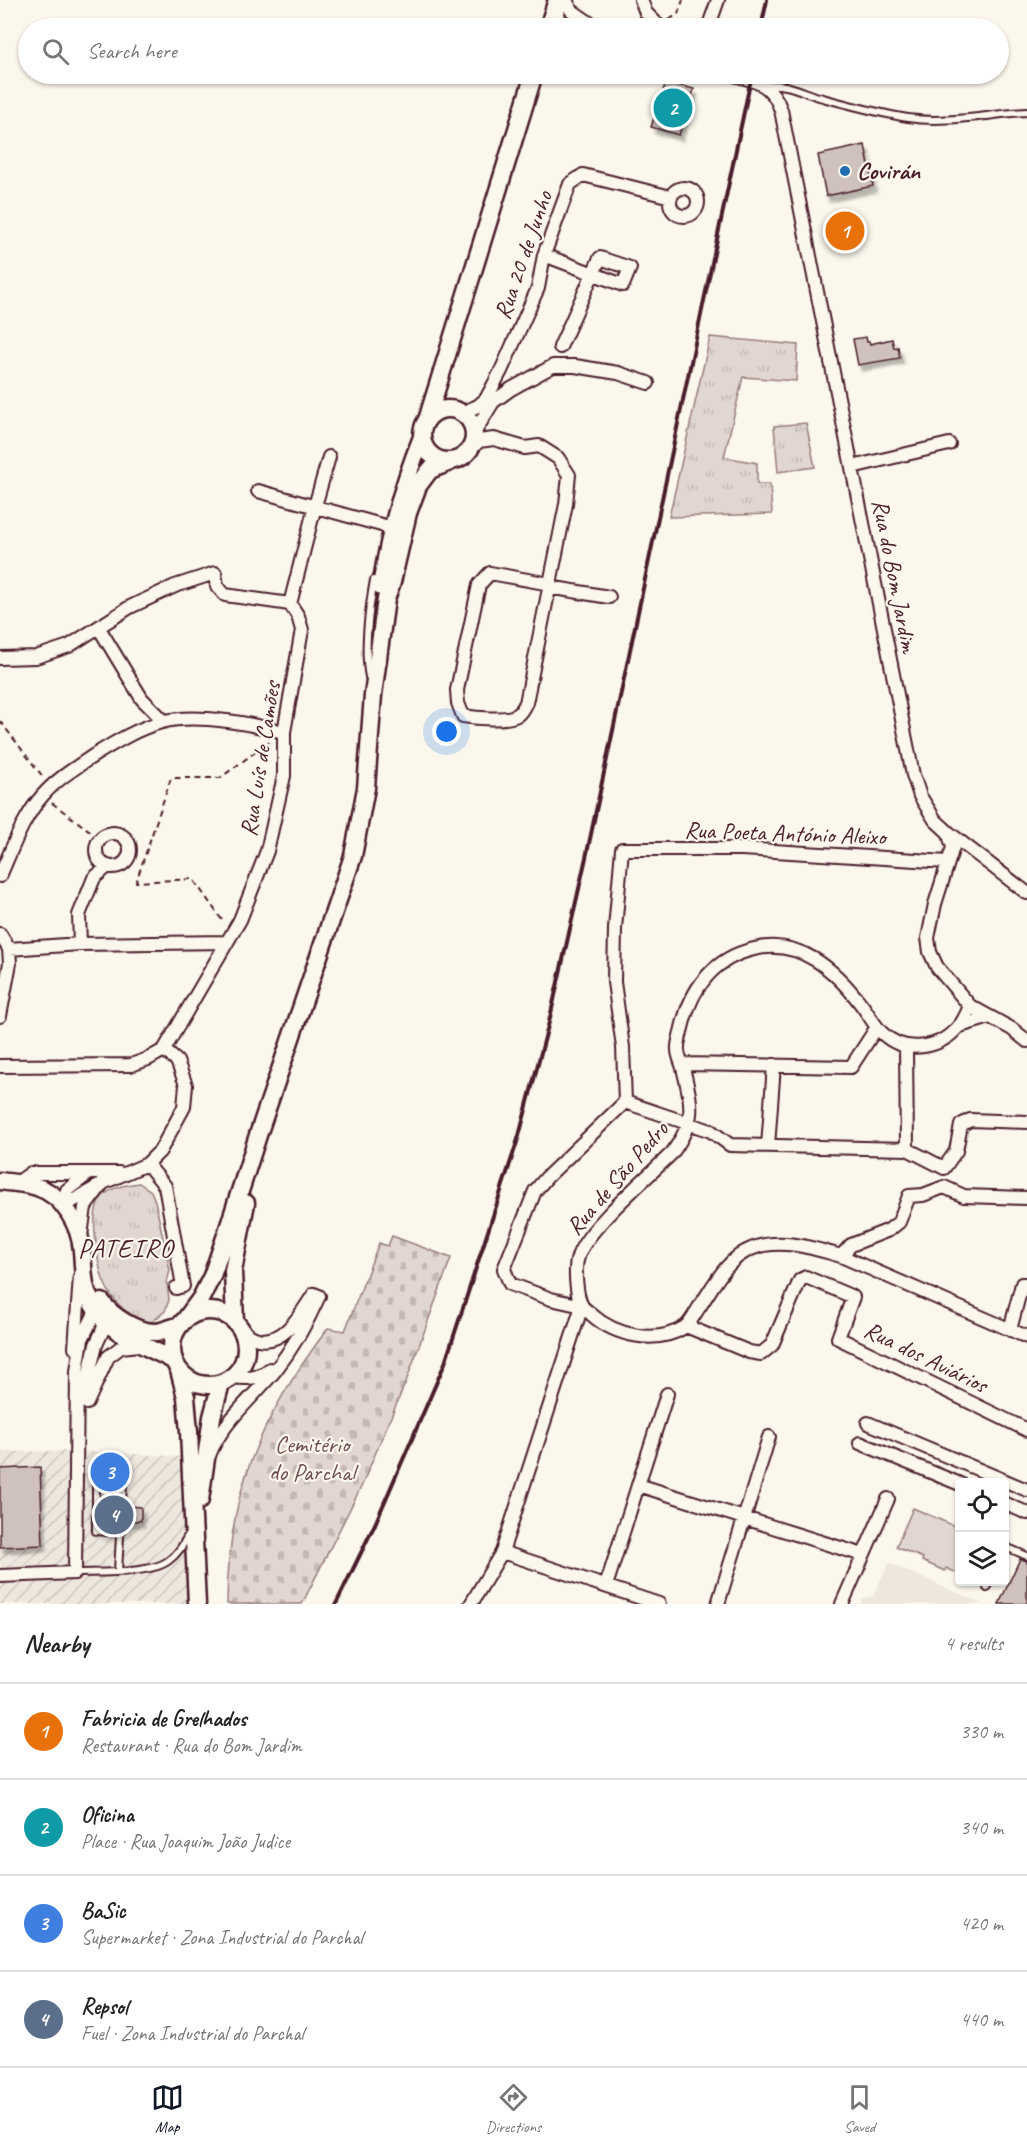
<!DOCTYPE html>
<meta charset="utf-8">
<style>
:root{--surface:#fff;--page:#f2f2f2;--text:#222;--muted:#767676;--line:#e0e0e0;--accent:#111827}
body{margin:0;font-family:Caveat,sans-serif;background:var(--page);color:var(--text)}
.controls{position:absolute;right:18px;bottom:18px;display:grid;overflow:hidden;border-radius:6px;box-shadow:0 2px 4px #0004}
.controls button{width:54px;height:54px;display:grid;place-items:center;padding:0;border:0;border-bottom:2px solid var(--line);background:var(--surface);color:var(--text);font:30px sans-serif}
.you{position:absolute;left:447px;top:732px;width:21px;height:21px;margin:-15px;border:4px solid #fff;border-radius:50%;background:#1a73e8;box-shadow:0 0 0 9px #1a73e833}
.badge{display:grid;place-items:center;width:39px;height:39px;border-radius:50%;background:var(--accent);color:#fff;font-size:20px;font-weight:700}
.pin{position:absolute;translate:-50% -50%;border:3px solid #fff;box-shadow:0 2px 6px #0006}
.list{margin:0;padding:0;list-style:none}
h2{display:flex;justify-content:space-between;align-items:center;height:78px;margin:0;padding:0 24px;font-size:26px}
h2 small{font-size:20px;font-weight:400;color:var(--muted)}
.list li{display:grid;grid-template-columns:39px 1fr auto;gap:18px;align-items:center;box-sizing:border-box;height:96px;padding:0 24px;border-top:2px solid var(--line)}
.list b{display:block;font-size:22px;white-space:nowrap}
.list p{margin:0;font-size:20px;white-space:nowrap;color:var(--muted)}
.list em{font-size:20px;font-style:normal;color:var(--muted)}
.icon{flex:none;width:33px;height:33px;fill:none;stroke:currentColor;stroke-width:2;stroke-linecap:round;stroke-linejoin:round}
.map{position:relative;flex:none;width:1027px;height:1604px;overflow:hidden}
.search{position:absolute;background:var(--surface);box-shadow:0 2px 4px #0004;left:18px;right:18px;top:18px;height:66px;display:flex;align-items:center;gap:15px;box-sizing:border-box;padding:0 21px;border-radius:33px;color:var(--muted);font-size:22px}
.sheet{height:462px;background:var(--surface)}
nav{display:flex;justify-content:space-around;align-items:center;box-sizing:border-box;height:84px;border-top:2px solid var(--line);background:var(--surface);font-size:16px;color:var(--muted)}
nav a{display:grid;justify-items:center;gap:3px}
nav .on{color:var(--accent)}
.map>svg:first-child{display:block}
</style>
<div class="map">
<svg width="1027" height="1604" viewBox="0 0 1027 1604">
<defs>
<pattern id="industrial-furrows" width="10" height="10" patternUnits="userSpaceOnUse" patternTransform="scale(1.5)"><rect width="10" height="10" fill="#eee7de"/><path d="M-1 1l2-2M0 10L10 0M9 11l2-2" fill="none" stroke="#cec6bf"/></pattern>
<pattern id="grass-tufts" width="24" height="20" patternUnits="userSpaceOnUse" patternTransform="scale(1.5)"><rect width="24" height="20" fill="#e2d7d0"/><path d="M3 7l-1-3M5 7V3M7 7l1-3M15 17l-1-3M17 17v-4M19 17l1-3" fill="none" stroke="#c3b8b3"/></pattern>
<pattern id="cemetery-stones" width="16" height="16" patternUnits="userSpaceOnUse" patternTransform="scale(1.5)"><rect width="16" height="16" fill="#e2d7d0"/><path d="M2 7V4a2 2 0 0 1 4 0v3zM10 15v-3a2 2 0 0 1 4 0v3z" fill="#c3b8b3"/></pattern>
<filter id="shadow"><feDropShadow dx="3.5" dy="6" stdDeviation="1.5" flood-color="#0004"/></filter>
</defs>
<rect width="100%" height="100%" fill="#fbf7ec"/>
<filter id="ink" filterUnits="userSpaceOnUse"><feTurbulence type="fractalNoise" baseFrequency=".0167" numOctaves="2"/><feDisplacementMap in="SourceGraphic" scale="12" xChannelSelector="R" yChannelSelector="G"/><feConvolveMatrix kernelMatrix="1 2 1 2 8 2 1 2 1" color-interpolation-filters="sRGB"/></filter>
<g filter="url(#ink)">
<path fill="#eee7de" d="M889 1563 983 1604H860L863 1598 873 1596Z"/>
<path fill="url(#industrial-furrows)" d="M76 1451 190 1457 197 1604H0V1452Z"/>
<path fill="url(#grass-tufts)" stroke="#967b7e" stroke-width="1.5" d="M710 337 798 345 796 381 743 377 724 457 757 463V484H770L772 514 669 517Z
M806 423 815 467 778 472 774 426Z
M139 1183 151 1191 155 1201 170 1270 167 1282 169 1300 165 1311 153 1321 143 1323C104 1301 98 1274 95 1234 94 1222 94 1208 101 1198 110 1187 126 1185 139 1183Z"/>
<path fill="url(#cemetery-stones)" stroke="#967b7e" stroke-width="1.5" d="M392 1236 451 1258 407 1379 362 1485 302 1604H227C228 1488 260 1420 328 1328L345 1331 379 1243 388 1246Z"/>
<path fill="#e2d7d0" stroke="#967b7e" stroke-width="1.5" d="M913 1508 959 1528V1574L946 1568 945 1571 922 1561 923 1558 896 1547Z"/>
<path fill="#cfc2bc" stroke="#4a1f2b" stroke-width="1.5" filter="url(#shadow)" d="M666 82 694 89 679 135 651 127Z
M865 145 873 186 826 196 818 155Z
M866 337 867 342 869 341 870 344 892 339 894 348 898 347 900 358 858 365 853 339Z
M98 1466H122V1478H98Z
M40 1467 43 1545 0 1547V1469Z
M101 1502H117L115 1525H101Z
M127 1506 141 1507V1521H127L126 1525Z
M1020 1559 1027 1561V1604H999Z"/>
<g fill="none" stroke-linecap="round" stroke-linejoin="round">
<g stroke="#4a1f2b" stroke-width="10">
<path id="lane" d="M766 85C788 83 799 91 819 97 849 105 878 113 908 118 946 124 989 114 1027 112
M369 677C363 648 369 608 374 580
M1004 1550 1006 1547 1027 1556
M118 1571 123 1485H96V1531L121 1533
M75 1573C99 1572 150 1574 168 1561 178 1554 183 1545 188 1535
M987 1588 990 1582"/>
</g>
<g stroke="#4a1f2b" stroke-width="16">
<path id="street" d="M566 0 571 10 597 28
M641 0 646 13 661 28
M559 4 558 17 564 24 577 28
M708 28 718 0
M731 74C757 82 771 82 781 110L913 775 920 796 935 820 948 832 1027 893
M670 202a14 14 0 1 1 28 0a14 14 0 1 1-28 0Z
M544 255 623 285 630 268 600 258 560 347
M461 413 478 406 486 399 501 371 538 288 544 255 570 184 583 175 671 197
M474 433 493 402 511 389 553 366H575L618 373 648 383
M469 451 479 441 494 439 525 448 539 446 558 458 569 475 566 504 526 703C523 707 521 713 517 715 507 721 475 718 463 716L458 703 457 690 479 585 490 573 550 584
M852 467 949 444
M258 491 385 526
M549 587 609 597
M99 628 142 699 164 721
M0 658 36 657 69 646 130 607 175 586 215 573 217 586 225 595 290 604
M948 832 953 847 935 904 928 938 930 952 937 967 970 1006 1012 1029 1027 1041
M96 850a17 17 0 1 1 34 0a17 17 0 1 1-34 0Z
M0 876C12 849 23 817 43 795 57 779 75 768 93 756 114 743 138 728 162 722 195 713 251 724 284 732
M0 934 9 949 10 963 0 1016
M80 944 79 915 94 878 108 866
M9 949 80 944 227 942
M970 1006C967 1013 964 1021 959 1026 940 1049 905 1055 882 1033 874 1025 868 1013 861 1004 835 970 800 938 754 949 714 958 691 988 682 1028 681 1034 677 1044 678 1050 678 1057 683 1065 684 1072 693 1109 695 1121 672 1153 649 1176 586 1229 578 1257 574 1268 576 1295 582 1306 584 1309 589 1312 592 1315 616 1336 656 1345 685 1327 690 1323 695 1314 698 1309 713 1287 726 1259 751 1249 779 1237 813 1248 841 1256L1027 1337
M960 1026 990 1017
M906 1047 907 1149
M682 1064 851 1067 877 1027
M0 1066 131 1065 148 1059 164 1050 240 920 267 851 284 776V732L302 630 298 616 290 604 315 506 329 457
M625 1102 711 1131 730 1145 907 1149 944 1168
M768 1146 774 1065
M147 1164 165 1186 183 1286 176 1288
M944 1168 956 1151 961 1125 970 1120 1027 1122
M17 1183 31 1173H119
M944 1187 964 1196 1027 1198
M64 1206 99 1186
M64 1206 67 1190 88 1174
M81 1236 85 1207 103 1183 147 1164 160 1151 184 1107 186 1085 177 1061 164 1050
M841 1256 851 1245 889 1230 899 1222 909 1196 923 1195 944 1187
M686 1326 749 1352 761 1354 772 1345 800 1280 806 1277 853 1297 838 1338 1027 1430
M1010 1330 1022 1284H1027
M75 1348 80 1276
M233 1377C247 1379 259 1379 270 1369
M82 1401 96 1345 104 1327 101 1315
M87 1403 108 1357 121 1347 139 1345
M868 1423 1027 1490
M860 1443 960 1484
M209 1456C219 1426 254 1396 274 1372 293 1348 307 1323 319 1296L314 1294C301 1313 285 1345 258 1339 252 1338 246 1333 241 1330
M638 1485 863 1555
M1004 1503 1027 1513
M0 1576 75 1573 77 1371 82 1339 94 1315H105
M606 1586 667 1394
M471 1604 502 1552
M659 1604 502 1552 582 1306 551 1299 510 1284 504 1269 535 1191 547 1177 625 1102 623 1047 614 982 615 929 622 849H742L947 862
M718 1604 769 1437
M842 1604 888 1499"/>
</g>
<g stroke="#4a1f2b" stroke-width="21">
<path id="secondary" d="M548 28 557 0
M422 435a26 26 0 1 1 52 0a26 26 0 1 1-52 0Z
M427 420 534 74
M381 587C389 535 402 486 422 437
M0 1181C12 1183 25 1183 37 1187 63 1195 80 1225 82 1251 84 1273 82 1289 95 1308 114 1337 146 1345 174 1361
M102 1302C111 1316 138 1333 156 1332 164 1331 173 1327 180 1325
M172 1348a37 37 0 1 1 74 0a37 37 0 1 1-74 0Z
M185 1320 201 1298 212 1276 225 1238 259 1132 353 856 366 788 373 695 386 599 392 582 408 513 418 486 430 470 450 462
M235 1322 233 1271 246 1203
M179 1370 186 1397 189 1432 197 1604
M200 1500 212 1417 221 1383"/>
</g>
<path stroke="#4a1f2b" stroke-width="2" stroke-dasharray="6 4.5" stroke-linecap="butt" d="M669 20 678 14 683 0
M0 721 43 777
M52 803 101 839
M222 920 193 879 136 882 171 778H220L269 742"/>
<use href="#lane" stroke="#fbf7ec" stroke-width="6"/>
<use href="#street" stroke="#fbf7ec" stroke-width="12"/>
<use href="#secondary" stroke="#fbf7ec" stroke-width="16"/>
<path stroke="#4a1f2b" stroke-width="4" d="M761 28 767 0
M336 1604 375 1524 445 1363 519 1136 549 1022 587 853 752 74"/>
</g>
</g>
<circle fill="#1f6fb2" stroke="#fbf7ec" stroke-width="2" cx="845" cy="171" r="6"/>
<g text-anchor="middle" stroke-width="4.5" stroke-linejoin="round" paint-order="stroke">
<g font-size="24" font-weight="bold" fill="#4a1f2b" stroke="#fbf7ec" text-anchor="start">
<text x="857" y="179">Covirán</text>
</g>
<g font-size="24" fill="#4a1f2b" stroke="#fbf7ec">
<text transform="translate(523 255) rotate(-71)" y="8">Rua 20 de Junho</text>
<text transform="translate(895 576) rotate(79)" y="8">Rua do Bom Jardim</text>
<text transform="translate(260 759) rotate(-81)" y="8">Rua Luís de Camões</text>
<text transform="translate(785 833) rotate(2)" y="8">Rua Poeta António Aleixo</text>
<text transform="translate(617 1178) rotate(-49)" y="8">Rua de São Pedro</text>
<text transform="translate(926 1357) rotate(26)" y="8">Rua dos Aviários</text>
</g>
<g font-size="24" fill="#704d54" stroke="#fbf7ec">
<text x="312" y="1452">Cemitério<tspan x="312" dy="28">do Parchal</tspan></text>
</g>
<g font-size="26" letter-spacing="1.5" fill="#4a1f2b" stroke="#fbf7ec">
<text x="126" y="1257">PATEIRO</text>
</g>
</g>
</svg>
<div class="controls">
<button><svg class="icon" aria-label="locate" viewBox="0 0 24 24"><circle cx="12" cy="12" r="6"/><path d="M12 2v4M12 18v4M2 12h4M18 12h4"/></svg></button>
<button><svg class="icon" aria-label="layers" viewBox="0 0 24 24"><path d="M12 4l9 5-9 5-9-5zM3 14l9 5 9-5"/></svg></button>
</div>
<div class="you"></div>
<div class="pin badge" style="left:845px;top:231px;background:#e8710a">1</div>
<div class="pin badge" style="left:673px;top:108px;background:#0f9aa8">2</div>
<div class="pin badge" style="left:110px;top:1472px;background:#3f7fe0">3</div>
<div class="pin badge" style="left:114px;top:1515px;background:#5c6f8a">4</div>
<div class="search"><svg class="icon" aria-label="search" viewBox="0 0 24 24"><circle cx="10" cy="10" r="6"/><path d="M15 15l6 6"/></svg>Search here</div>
</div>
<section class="sheet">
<h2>Nearby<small>4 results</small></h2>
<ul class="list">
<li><span class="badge" style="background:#e8710a">1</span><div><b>Fabricia de Grelhados</b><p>Restaurant · Rua do Bom Jardim</p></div><em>330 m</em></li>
<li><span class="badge" style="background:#0f9aa8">2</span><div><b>Oficina</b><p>Place · Rua Joaquim João Judice</p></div><em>340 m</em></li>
<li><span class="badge" style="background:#3f7fe0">3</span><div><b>BaSic</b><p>Supermarket · Zona Industrial do Parchal</p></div><em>420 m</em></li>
<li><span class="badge" style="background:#5c6f8a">4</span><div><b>Repsol</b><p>Fuel · Zona Industrial do Parchal</p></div><em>440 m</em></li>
</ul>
</section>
<nav>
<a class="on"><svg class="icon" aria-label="map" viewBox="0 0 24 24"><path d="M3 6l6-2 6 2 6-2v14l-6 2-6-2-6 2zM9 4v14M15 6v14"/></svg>Map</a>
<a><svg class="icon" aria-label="directions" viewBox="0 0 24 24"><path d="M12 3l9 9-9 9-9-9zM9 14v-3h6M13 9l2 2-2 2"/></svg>Directions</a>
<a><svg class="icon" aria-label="saved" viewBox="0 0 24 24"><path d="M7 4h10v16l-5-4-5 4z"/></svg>Saved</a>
</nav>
